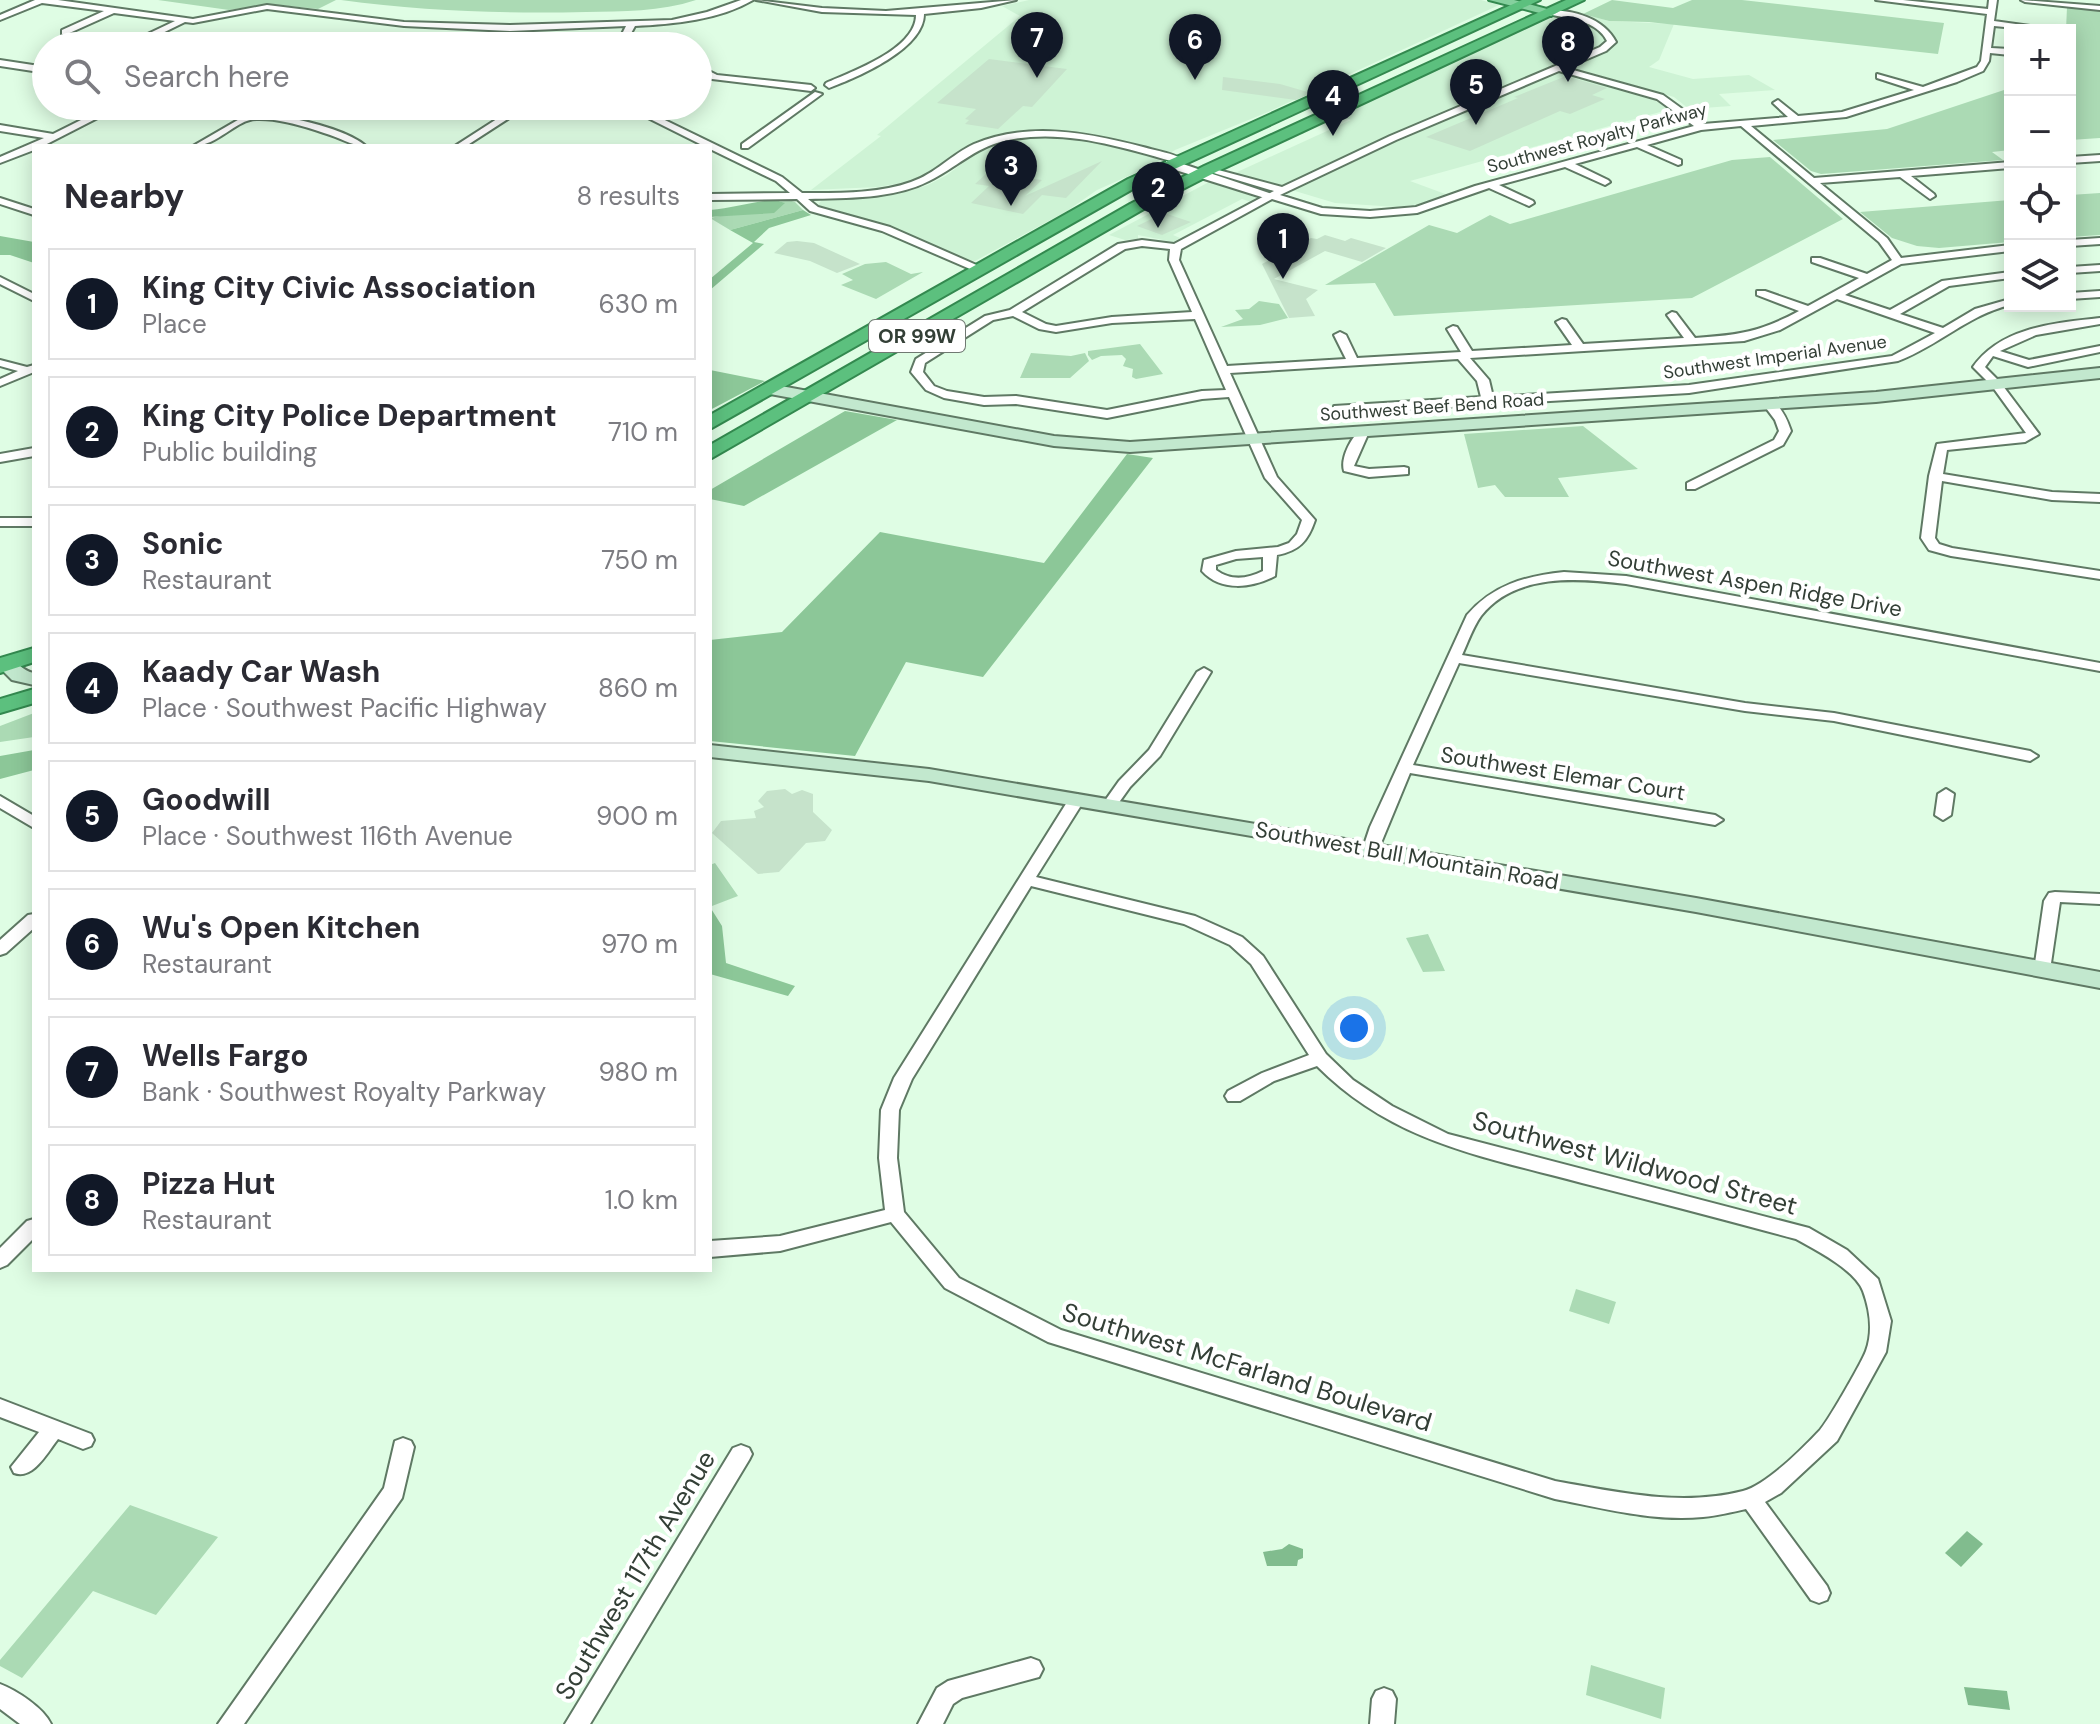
<!DOCTYPE html>
<meta charset="utf-8">
<style>
:root{--surface:#fff;--page:#f2f2f3;--text:#2b2b33;--muted:#7c7c81;--line:#e1e1e2;--accent:#111827}
body{margin:0;font-family:"DM Sans",sans-serif;background:var(--page);color:var(--text)}
.controls{position:absolute;right:24px;top:24px;display:grid;overflow:hidden;border-radius:0px;box-shadow:0 4px 20px #0003}
.controls button{width:72px;height:72px;display:grid;place-items:center;padding:0;border:0;border-bottom:2px solid var(--line);background:var(--surface);color:var(--text);font:40px sans-serif}
.you{position:absolute;left:1354px;top:1028px;width:28px;height:28px;margin:-20px;border:6px solid #fff;border-radius:50%;background:#1a73e8;box-shadow:0 0 0 12px #1a73e833}
.badge{display:grid;place-items:center;width:52px;height:52px;border-radius:50%;background:var(--accent);color:#fff;font-size:26px;font-weight:700}
.pin{position:absolute;translate:-50% -66px;filter:drop-shadow(0 2px 4px #0008)}
.pin::after{content:'';position:absolute;top:42px;width:28px;height:24px;background:inherit;clip-path:polygon(0 0,100% 0,50% 100%)}
.list{margin:0;padding:0;list-style:none}
h2{display:flex;justify-content:space-between;align-items:center;height:104px;margin:0;padding:0 32px;font-size:34px}
h2 small{font-size:26px;font-weight:400;color:var(--muted)}
.list li{display:grid;grid-template-columns:52px 1fr auto;gap:24px;align-items:center;box-sizing:border-box;height:112px;margin:0 16px 16px;padding:0 16px;border:2px solid var(--line);border-radius:0px}
.list b{display:block;font-size:30px;white-space:nowrap}
.list p{margin:0;font-size:26px;white-space:nowrap;color:var(--muted)}
.list em{font-size:26px;font-style:normal;color:var(--muted)}
.icon{flex:none;width:44px;height:44px;fill:none;stroke:currentColor;stroke-width:2;stroke-linecap:round;stroke-linejoin:round}
.map{position:relative;flex:none;width:2100px;height:1724px;overflow:hidden}
.search{position:absolute;background:var(--surface);box-shadow:0 4px 20px #0003;left:32px;top:32px;width:680px;height:88px;display:flex;align-items:center;gap:20px;box-sizing:border-box;padding:0 28px;border-radius:44px;color:var(--muted);font-size:30px}
.panel{position:absolute;background:var(--surface);box-shadow:0 4px 20px #0003;left:32px;top:144px;width:680px;height:1128px;border-radius:0px}
.map>svg:first-child{display:block}
</style>
<div class="map">
<svg width="2100" height="1724" viewBox="0 0 2100 1724">
<rect width="100%" height="100%" fill="#dffde4"/>
<path fill="#cef3d5" d="M1029 0H1481L1499 5 1268 112 1175 150 1151 166 1097 190 1067 211 975 261 960 259 897 229 835 213 818 205 823 198 909 191 928 185 947 175 977 152 964 147 935 170 907 182 878 187 811 190 881 136 877 135 1020 16 1002 6Z
M1568 9 1609 21 1674 24 1659 60 1649 67 1693 79 1749 75 1775 90 1719 94 1731 106 1689 109 1674 97 1557 63 1547 68 1648 97 1671 109 1410 181 1448 195 1420 204 1397 207 1335 203 1235 173 1351 120 1338 115Z
M1209 182 1259 195 1251 202 1242 199 1173 235 1180 238 1173 242 1138 235V239L1125 240 1109 235Z"/>
<path fill="#abdab4" d="M158 0H336L318 9 269 4 229 10Z
M341 0H696C660 12 623 11 586 12 503 14 423 11 341 0Z
M1612 0 1673 8 1692 0H1742L1944 23 1938 54 1649 22 1609 21 1583 14Z
M2067 7 2100 11V138L2070 140V30H2066Z
M2010 88V150L1992 152 2003 160 1821 174 1811 171 1773 140 1887 129Z
M1770 157 1843 219 1692 298 1394 316 1375 283 1325 285 1429 225 1457 233 1490 215 1510 224 1732 160Z
M2100 193V235L2070 237V195Z
M785 199 795 202 803 210 730 230 710 218 784 203 776 200Z
M2010 200V242L1939 248 1917 246 1892 238 1860 212Z
M886 262 911 274 923 272 876 299 841 285 853 280 842 274 865 264Z
M1259 301 1279 304 1288 318 1260 325 1221 327 1243 319 1235 310 1249 309Z
M1140 344 1163 374 1136 379 1132 377 1133 369 1123 366 1126 359 1122 355 1101 356 1092 360 1088 355V351Z
M1031 353 1071 356 1085 353 1089 361 1070 378H1020Z
M1583 426 1638 469 1558 478 1569 497H1505L1495 485 1478 488 1464 434Z
M34 713V737L0 742V726Z
M715 863 738 896 712 906 710 865Z
M1428 934 1445 971 1423 972 1406 938Z
M1576 1289 1616 1302 1609 1324 1569 1311Z
M130 1505 218 1537 156 1615 93 1591 22 1678 0 1666V1660Z
M1591 1665 1665 1688 1661 1719 1586 1695Z"/>
<path fill="#8cc798" d="M776 200 785 203 774 213 710 217V210C734 208 753 201 776 200Z
M803 210 811 215 769 228 754 242 764 244 710 290V279L753 243 730 230Z
M0 236 34 242V263L10 255H0Z
M710 370 765 381 710 410Z
M845 411 897 420 744 506 710 499V490Z
M1127 454 1153 458 983 677 906 662 855 756 710 741V640L782 632 880 532 1044 563Z
M34 750V770L0 779V756Z
M710 907 722 926 726 963 795 986 788 996 710 974Z"/>
<path fill="#81bc8e" d="M1967 1531 1983 1544 1961 1567 1945 1553Z
M1289 1544 1303 1549V1558L1298 1560 1297 1566H1267L1263 1552 1282 1549Z
M1964 1687 2007 1691 2010 1710 1968 1705Z"/>
<path fill="#c6e3cb" d="M989 59 1067 69 1032 107 1023 106 998 129 965 124 969 120 965 119 976 109 937 103Z
M1566 76 1607 88 1592 95 1605 99 1570 114 1560 111 1470 151 1426 137 1518 98 1514 97Z
M1223 77 1280 84 1311 93 1296 100 1222 90Z
M1102 161 1066 198 1042 195 1023 214 971 203 989 186 975 184 988 172 1042 180 1025 196Z
M1164 213 1191 222 1162 235 1137 226Z
M1325 235 1345 241 1351 238 1386 248 1362 262 1325 251 1274 279 1318 290 1306 299 1315 316 1289 318 1262 264 1311 238 1317 239Z
M797 241 814 243 860 264 837 273 810 261 774 253 787 242Z
M785 789 792 794 802 790 813 794V812L832 830 825 841 806 843 779 872 758 874 712 833 721 821 756 818 754 811 764 807 758 801 767 791Z"/>
<g fill="none" stroke-linecap="round" stroke-linejoin="round">
<g stroke="#5f7964" stroke-width="4">
<path id="minor" d="M35 0H58L193 19 267 5 404 22 510 25 672 20 707 12 741 0H753C719 20 674 24 635 26L624 46H616L626 26 510 31 404 26 267 9 193 23 185 22 138 45 134 42 135 40 175 21 114 13 65 35 62 34V30L104 11 42 3 0 20V15Z
M756 0 822 8 886 11 1016 0 981 8 924 14C924 49 858 77 829 88L825 85 826 83C853 71 916 49 916 15L822 12Z
M1876 0H1903L1988 9 1989 0H1997L1994 21 2045 28 2036 30 1994 26 1991 48 2010 49V55L1990 53 1989 61 1983 71 1957 82 1846 117 1751 126 1814 178 2010 162V168L1911 176 1934 194 1935 196 1930 199 1900 177 1820 183 1887 238 1901 258 2010 245V251L1901 264 1845 295 1890 310 1942 281 2010 272V278L1949 286 1900 314 1943 328 1975 309 2010 299V305C1968 315 1938 346 1898 361L1689 393 1338 413 1334 412V406L1481 397 1477 381 1458 359 1230 373 1277 477 1315 520C1308 541 1299 551 1277 555L1275 576C1252 588 1221 592 1202 571L1204 560 1236 551 1278 547 1289 543 1297 534 1302 520 1265 478 1229 397 1202 399 1107 418 1016 404 984 405 944 398 926 390 911 372 916 359 985 316 1010 310 1118 244 1142 240 1174 244 1274 191 1207 171V167L1282 187 1390 136 1600 47 1607 41C1597 20 1569 19 1548 14V10C1573 10 1604 18 1616 42L1606 51 1566 68 1663 95 1703 124 1788 117 1773 103 1778 100 1798 116 1842 112 1914 90 1877 78V74L1923 87 1977 67 1981 61 1987 14ZM1559 71 1657 99 1694 126 1475 186 1416 207 1370 211 1322 208 1280 195 1396 140ZM1741 126 1879 242 1892 260 1867 274 1820 258H1812V262L1859 278 1808 306 1765 291H1757V295L1799 311C1760 332 1739 335 1695 338L1676 313 1672 312 1667 315 1684 338 1583 344 1566 320 1562 319 1556 322 1572 345 1472 351 1457 327 1453 326 1447 329 1461 352 1357 358 1346 335 1340 332 1334 335 1346 359 1227 366 1179 260 1181 249 1272 199 1321 214 1370 217 1417 213 1489 188 1529 206 1534 203 1533 201 1499 185 1565 167 1605 185 1610 182 1608 180 1575 164 1637 147 1678 165 1681 164V160L1647 145 1701 130ZM1142 246 1170 249 1169 260 1192 312 1112 317 1056 326 1046 324 1022 312 1125 249ZM1837 299 1935 333 1892 356 1689 385 1493 397 1489 380 1470 358 1744 341 1780 330ZM1013 316 1039 329 1056 332 1112 323 1195 319 1226 390 1202 391 1107 410 1016 396 984 397 947 391 934 386 923 372 925 363 993 320ZM1263 557V571C1247 579 1231 581 1216 570V565L1236 559Z
M2021 0 2100 6V10L2025 2Z
M271 38 321 43 325 46 271 44 234 46Z
M698 52 702 55 703 68 717 75 811 85 815 88 811 91 712 79 698 72Z
M0 60 46 67V73L0 66Z
M815 92 822 94 748 148H742V144Z
M109 106H121L43 146H34V150L0 163V157L44 138 0 131V125L53 134Z
M179 106C224 106 333 118 366 146 351 146 339 137 324 133 304 126 277 118 256 119 235 120 218 146 193 146L243 117Z
M517 106H528L466 146H455Z
M624 106H636L782 177 802 193C837 193 878 194 911 182 935 174 952 154 974 144 1028 121 1089 133 1143 147 1157 151 1173 153 1184 160L1179 163C1123 148 1063 127 1004 141 974 148 956 168 929 181 894 199 847 198 808 199L818 207 890 227 981 267V271L977 272 882 231 810 211 797 199 710 200V194L790 193 776 181 710 149V146H704Z
M2100 155V161L2070 163V157Z
M0 198 34 209V215L0 204Z
M2100 238V244L2070 246V240Z
M2100 265V271L2070 273V267Z
M0 277 34 294V301L0 284Z
M2100 291V297L2070 299V293Z
M2100 318V324L2036 335 2000 351 2029 360 2100 346V352L2028 367 1993 356 1985 367 2000 382 2039 434 2025 442 1947 450 1943 474 2052 492 2100 494V502L2052 500 1942 481 1935 538 1939 544 1952 548 2100 571V579L1951 556 1929 550 1921 538 1929 476 1937 444 2026 433 1992 386 1973 367C2001 327 2055 323 2100 318Z
M0 360 27 367 34 365V372L0 386V379L18 371 0 366Z
M1769 400C1781 405 1787 419 1791 431L1783 445 1695 489H1687V483L1774 440 1779 431 1775 420 1763 404Z
M1363 428 1369 432 1354 466 1369 469 1404 467 1408 468V474L1369 477 1344 471C1340 458 1352 435 1363 428Z
M34 448V456L0 462V454Z
M0 518H34V526H0Z
M1564 572 1626 576 2100 663V671L1626 584C1578 578 1515 573 1481 616 1473 627 1468 642 1462 655L1745 703 1834 713 2030 751 2038 756 2030 761 1834 721 1745 711 1459 663 1413 765 1715 815 1723 820 1715 825 1410 773 1379 848 1377 852H1365L1363 848 1370 827 1467 615C1493 585 1525 576 1564 572Z
M1204 668 1211 672 1160 756 1130 787 1115 808H1105L1102 805 1119 781 1149 750 1197 672Z
M1946 789 1954 794 1951 815 1943 820 1935 815 1938 794Z
M1077 794 1085 799 1036 877 1195 916 1242 937 1263 956 1326 1054 1353 1080 1392 1106 1448 1134 1809 1228 1847 1250 1878 1279 1891 1321 1886 1352 1837 1441 1781 1493 1765 1502 1827 1586 1830 1593 1827 1600 1819 1603 1811 1600 1746 1509C1732 1512 1717 1516 1703 1517 1654 1522 1602 1508 1555 1499L1048 1342 945 1288 891 1222 780 1251 710 1257V1241L780 1236 885 1210 879 1158 881 1110 894 1078 1069 799ZM1031 886 1184 924 1230 945 1251 964 1309 1055 1262 1073 1228 1091 1225 1096 1228 1101H1240L1274 1081 1317 1066C1394 1143 1482 1156 1582 1183 1654 1201 1725 1220 1796 1239 1816 1250 1855 1270 1863 1291 1870 1310 1873 1332 1866 1351 1861 1364 1828 1421 1820 1430 1803 1448 1766 1485 1743 1491 1681 1507 1617 1492 1555 1481L1061 1330 959 1278 904 1212 897 1158 899 1110 912 1079Z
M0 796 34 816V828L0 808Z
M2055 892 2100 894V904L2060 902 2050 970 2042 976 2034 970 2044 901 2049 893Z
M34 914V928L6 953 0 955V940L28 915Z
M34 1219V1238L7 1265 0 1268V1248L27 1221Z
M0 1399 91 1434 94 1440 91 1446 83 1449 58 1439C47 1453 33 1480 14 1473L11 1467 39 1432 0 1417Z
M403 1438 411 1441 414 1447 402 1498 244 1724H218L384 1488 395 1441Z
M741 1445 749 1448 752 1454 749 1460 590 1724H565L733 1448Z
M1031 1658 1039 1661 1043 1669 1039 1677 962 1698 953 1704 943 1724H918L937 1688 948 1681Z
M0 1684C16 1690 44 1708 51 1724H20L0 1709Z
M1384 1688 1392 1691 1396 1699 1394 1724H1370L1372 1699 1376 1691Z"/>
</g>
<g stroke="#5f7964" stroke-width="4">
<path id="tertiary" d="M1166 161H1174L1278 196 1268 199 1166 167Z"/>
</g>
<g stroke="#5f7964" stroke-width="4">
<path id="secondary" d="M2100 368V378L1876 402 1130 452 1054 446 770 394 762 389 770 384 1054 436 1130 442 1876 392Z
M7 658C18 661 22 671 34 673V685L12 680 0 668V660Z
M710 745 929 769 1696 898 2100 972V988L1696 912 929 781 710 757Z"/>
</g>
<g stroke="#33894f" stroke-width="4">
<path id="primary" d="M1489 0H1514L1558 12 1551 16Z"/>
</g>
<g stroke="#33894f" stroke-width="4">
<path id="trunk" d="M1522 0H1540L1140 185 710 429V415L1128 179Z
M1566 0H1584L1216 172 1142 210 710 459V445L1130 204 1204 166Z
M34 648V662L0 673V658Z
M34 689V703L0 713V699Z"/>
</g>
<use href="#minor" fill="#fff" fill-rule="evenodd"/>
<use href="#tertiary" fill="#fff" fill-rule="evenodd"/>
<use href="#secondary" fill="#c2e8ce" fill-rule="evenodd"/>
<use href="#primary" fill="#85d09e" fill-rule="evenodd"/>
<use href="#trunk" fill="#5cc07e" fill-rule="evenodd"/>
</g>
<g text-anchor="middle" stroke-width="8" stroke-linejoin="round" paint-order="stroke">
<g font-size="18" fill="#333f36" stroke="#fff">
<text transform="translate(1597 138) rotate(-15)" y="6">Southwest Royalty Parkway</text>
<text transform="translate(1775 357) rotate(-8)" y="6">Southwest Imperial Avenue</text>
<text transform="translate(1432 407) rotate(-4)" y="6">Southwest Beef Bend Road</text>
</g>
<rect fill="#fff" stroke="#707972" stroke-width="2" x="869" y="320" width="96" height="32" rx="6"/>
<g font-size="20" font-weight="bold" fill="#333f36">
<text x="917" y="343">OR 99W</text>
</g>
<g font-size="22" fill="#333f36" stroke="#fff">
<text transform="translate(1755 583) rotate(10)" y="8">Southwest Aspen Ridge Drive</text>
<text transform="translate(1563 773) rotate(9)" y="8">Southwest Elemar Court</text>
<text transform="translate(1407 855) rotate(10)" y="8">Southwest Bull Mountain Road</text>
</g>
<g font-size="26" fill="#333f36" stroke="#fff">
<text transform="translate(1635 1163) rotate(15)" y="9">Southwest Wildwood Street</text>
<text transform="translate(1247 1367) rotate(17)" y="9">Southwest McFarland Boulevard</text>
<text transform="translate(635 1575) rotate(-59)" y="9">Southwest 117th Avenue</text>
</g>
</g>
</svg>
<div class="controls">
<button>+</button>
<button>−</button>
<button><svg class="icon" aria-label="locate" viewBox="0 0 24 24"><circle cx="12" cy="12" r="6"/><path d="M12 2v4M12 18v4M2 12h4M18 12h4"/></svg></button>
<button><svg class="icon" aria-label="layers" viewBox="0 0 24 24"><path d="M12 4l9 5-9 5-9-5zM3 14l9 5 9-5"/></svg></button>
</div>
<div class="you"></div>
<div class="pin badge" style="left:1283px;top:279px">1</div>
<div class="pin badge" style="left:1158px;top:228px">2</div>
<div class="pin badge" style="left:1011px;top:206px">3</div>
<div class="pin badge" style="left:1333px;top:136px">4</div>
<div class="pin badge" style="left:1476px;top:125px">5</div>
<div class="pin badge" style="left:1195px;top:80px">6</div>
<div class="pin badge" style="left:1037px;top:78px">7</div>
<div class="pin badge" style="left:1568px;top:82px">8</div>
<div class="search"><svg class="icon" aria-label="search" viewBox="0 0 24 24"><circle cx="10" cy="10" r="6"/><path d="M15 15l6 6"/></svg>Search here</div>
<section class="panel">
<h2>Nearby<small>8 results</small></h2>
<ul class="list">
<li><span class="badge">1</span><div><b>King City Civic Association</b><p>Place</p></div><em>630 m</em></li>
<li><span class="badge">2</span><div><b>King City Police Department</b><p>Public building</p></div><em>710 m</em></li>
<li><span class="badge">3</span><div><b>Sonic</b><p>Restaurant</p></div><em>750 m</em></li>
<li><span class="badge">4</span><div><b>Kaady Car Wash</b><p>Place · Southwest Pacific Highway</p></div><em>860 m</em></li>
<li><span class="badge">5</span><div><b>Goodwill</b><p>Place · Southwest 116th Avenue</p></div><em>900 m</em></li>
<li><span class="badge">6</span><div><b>Wu's Open Kitchen</b><p>Restaurant</p></div><em>970 m</em></li>
<li><span class="badge">7</span><div><b>Wells Fargo</b><p>Bank · Southwest Royalty Parkway</p></div><em>980 m</em></li>
<li><span class="badge">8</span><div><b>Pizza Hut</b><p>Restaurant</p></div><em>1.0 km</em></li>
</ul>
</section>
</div>
